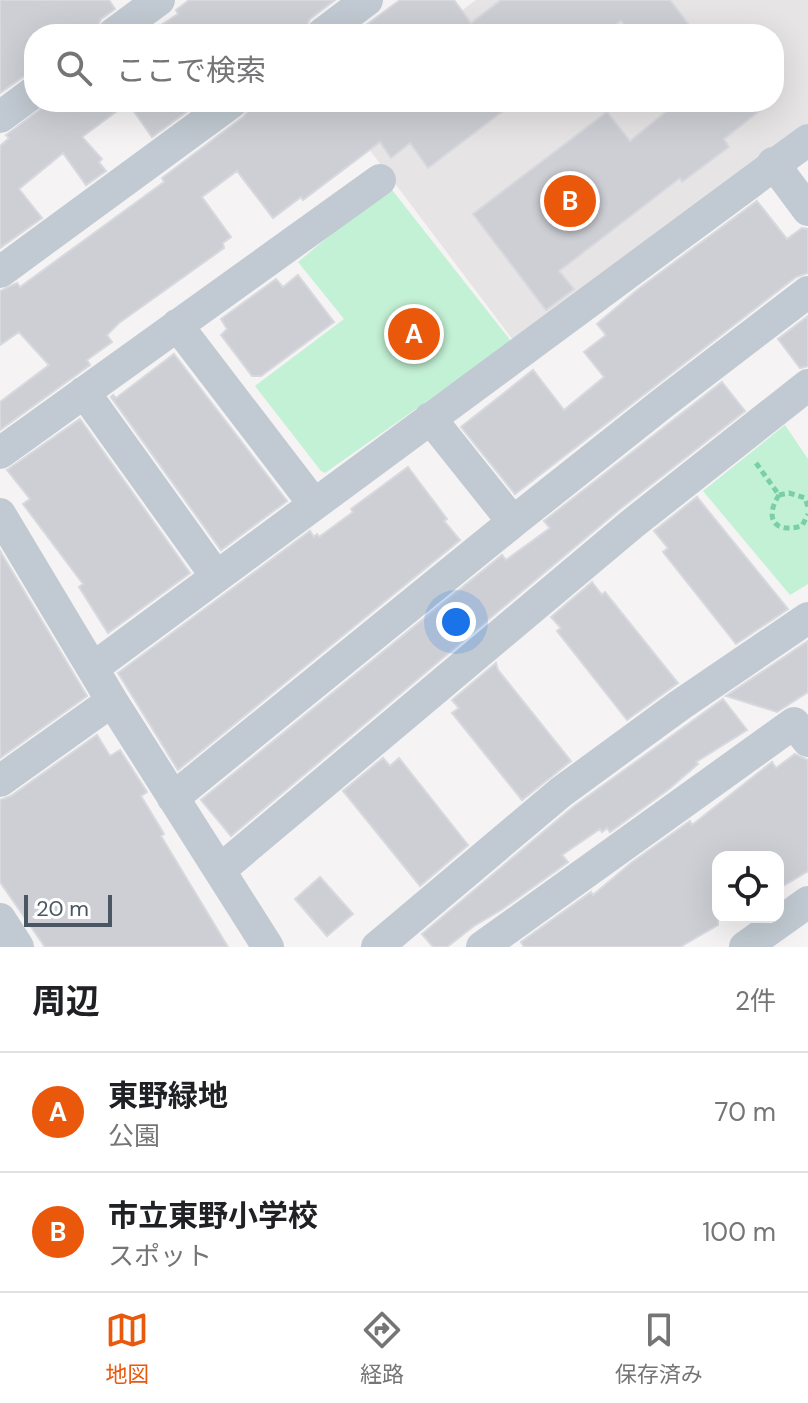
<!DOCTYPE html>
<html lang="ja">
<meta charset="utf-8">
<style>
:root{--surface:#fff;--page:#f6f6f6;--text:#202124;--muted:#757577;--line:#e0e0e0;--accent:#ea580c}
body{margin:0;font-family:"DM Sans","Noto Sans JP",sans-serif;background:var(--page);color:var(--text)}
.controls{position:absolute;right:24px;bottom:24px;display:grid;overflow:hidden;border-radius:16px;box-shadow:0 8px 32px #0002}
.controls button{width:72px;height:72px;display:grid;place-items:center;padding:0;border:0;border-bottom:2px solid var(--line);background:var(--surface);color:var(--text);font:40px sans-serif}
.scale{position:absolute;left:24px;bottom:20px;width:88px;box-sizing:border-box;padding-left:8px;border:4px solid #4a5661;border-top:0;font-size:22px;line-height:28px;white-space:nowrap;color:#4a5661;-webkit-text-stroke:6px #fff;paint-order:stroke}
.you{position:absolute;left:456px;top:622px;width:28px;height:28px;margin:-20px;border:6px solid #fff;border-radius:50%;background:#1a73e8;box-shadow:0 0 0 12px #1a73e833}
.badge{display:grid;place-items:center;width:52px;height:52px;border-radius:50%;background:var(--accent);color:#fff;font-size:26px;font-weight:700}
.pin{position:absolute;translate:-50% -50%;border:4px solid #fff;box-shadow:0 2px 8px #0006}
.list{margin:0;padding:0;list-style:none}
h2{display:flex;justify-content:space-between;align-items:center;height:104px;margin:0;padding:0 32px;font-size:34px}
h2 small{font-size:26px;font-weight:400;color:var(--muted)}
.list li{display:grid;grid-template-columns:52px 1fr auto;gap:24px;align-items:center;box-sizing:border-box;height:120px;padding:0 32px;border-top:2px solid var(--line)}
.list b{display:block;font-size:30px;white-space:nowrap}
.list p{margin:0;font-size:26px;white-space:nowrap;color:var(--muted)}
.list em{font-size:26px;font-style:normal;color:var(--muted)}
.icon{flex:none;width:44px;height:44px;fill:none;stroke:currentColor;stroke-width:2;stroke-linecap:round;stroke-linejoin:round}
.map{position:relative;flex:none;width:808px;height:947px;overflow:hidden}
.search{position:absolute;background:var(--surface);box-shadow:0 8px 32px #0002;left:24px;right:24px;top:24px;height:88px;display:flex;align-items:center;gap:20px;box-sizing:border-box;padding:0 28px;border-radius:32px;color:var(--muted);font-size:30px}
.sheet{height:344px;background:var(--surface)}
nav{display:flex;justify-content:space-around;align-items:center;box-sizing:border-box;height:112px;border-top:2px solid var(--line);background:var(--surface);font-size:22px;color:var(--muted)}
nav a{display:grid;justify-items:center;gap:4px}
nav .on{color:var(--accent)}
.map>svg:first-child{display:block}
</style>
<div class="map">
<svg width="808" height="947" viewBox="0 0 808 947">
<rect width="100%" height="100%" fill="#f5f3f3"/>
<path fill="#e6e4e5" d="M476 0H808V129L519 348 335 104 774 102V34H430Z"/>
<path fill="#c3f1d5" d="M389 186 518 350 450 385 325 473 321 471 255 386 344 319 298 262Z
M785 425 808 459V584L790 595 703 491Z"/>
<path fill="#cdcfd5" stroke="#d7d9de" stroke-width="2" d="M0 0H109L115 9 101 19 94 34H34V73L23 77 0 93Z
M189 0H335L310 19 303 34H236L230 26 217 34H147L178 14 176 10Z
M400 0H454L471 23 501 0H670L696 34H630L621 21 604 34H354Z
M50 102H200L152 137 128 103 82 137 102 159 99 162 106 171 86 185 63 153 19 189 42 218 0 248V146L9 138 6 135Z
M251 102H515L428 168 410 143 391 158 380 142 303 200 301 197 273 218 237 171 202 197 231 237 223 243 224 248 119 323 107 335 112 342 87 360 90 365 0 430V402L49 365 19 332 0 345V291L17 283 20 287 164 182 162 178 243 117 249 110Z
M678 102H771L724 139 729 147 682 182 680 178 559 271 574 289 546 310 473 214 607 112 630 141Z
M757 201 787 239 802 228 808 229V273L796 277 515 494 461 427 533 370 564 410 604 377 584 352 606 335 597 324 637 290Z
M298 275 334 322 261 376H252L221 335 227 329 221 319 276 279 283 287Z
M808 316V366L800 368 778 339Z
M174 354 287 501 221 550 111 397 113 395 116 398Z
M722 382 745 411 620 509 231 836 201 800 502 555 506 560 550 528 544 521Z
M80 419 190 573 108 633 79 587 83 584 23 504 30 499 7 470Z
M408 467 447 519 444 521 460 540 178 770 118 673 310 531 314 537 317 534 319 537 353 512 351 509Z
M697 497 788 609 736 644 663 552 668 548 654 531Z
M0 551 87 696 0 758Z
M592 582 602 595 605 592 678 683 627 720 557 631 561 628 551 617Z
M808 641V692L777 712 726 696Z
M496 663 498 670 571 761 522 800 452 713 459 708 452 700Z
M723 699 747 730 696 762 698 764 669 789 610 832 607 828 602 832 600 829 562 855 568 862 501 910 474 926 447 947H433L422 934 573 807Z
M97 735 110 756 120 750 147 792 141 796 164 834 161 836 228 947H45L0 882V800L11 796Z
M795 754 808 760V871L778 889V857H718V925L680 947H524L521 942 591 892 593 895 631 863 690 821 692 825 772 762 776 768Z
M383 758 390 766 399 758 468 845 420 886 343 791Z
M320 877 353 914 327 936 295 899Z"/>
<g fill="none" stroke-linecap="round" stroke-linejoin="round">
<path stroke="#7ad0a6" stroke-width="5" stroke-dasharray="6 4" stroke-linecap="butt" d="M756 463 779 495
M779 495C764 518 774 534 802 526L808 514
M779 495 789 493 805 498 808 507"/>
<path stroke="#c1cad2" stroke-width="32" d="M113 34 159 0
M322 34 367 0
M0 117 34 92
M773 163 808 210
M0 272 232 102
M177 325 314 504
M84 392 216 576
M0 453 380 180
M0 514 112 701 268 947
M513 522 663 403 808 292
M93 668 808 140
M0 781 112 701
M173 798 513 522 430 418
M220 870 632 524 808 385
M0 919 18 947
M377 947 561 792 680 705 808 618
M482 947 794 723 808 741
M745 947 808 902"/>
</g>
</svg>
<div class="controls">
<button><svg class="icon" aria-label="locate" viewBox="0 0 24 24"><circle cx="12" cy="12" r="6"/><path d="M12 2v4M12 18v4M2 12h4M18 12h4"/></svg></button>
</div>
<div class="scale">20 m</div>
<div class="you"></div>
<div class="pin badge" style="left:414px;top:334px">A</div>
<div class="pin badge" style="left:570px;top:201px">B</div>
<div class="search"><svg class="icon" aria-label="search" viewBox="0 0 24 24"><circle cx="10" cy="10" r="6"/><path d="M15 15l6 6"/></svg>ここで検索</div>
</div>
<section class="sheet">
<h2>周辺<small>2件</small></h2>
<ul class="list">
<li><span class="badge">A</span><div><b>東野緑地</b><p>公園</p></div><em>70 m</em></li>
<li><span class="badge">B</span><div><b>市立東野小学校</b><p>スポット</p></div><em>100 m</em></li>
</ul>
</section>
<nav>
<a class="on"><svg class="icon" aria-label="map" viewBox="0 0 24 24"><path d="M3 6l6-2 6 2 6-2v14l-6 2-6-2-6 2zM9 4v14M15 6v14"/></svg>地図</a>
<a><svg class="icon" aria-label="directions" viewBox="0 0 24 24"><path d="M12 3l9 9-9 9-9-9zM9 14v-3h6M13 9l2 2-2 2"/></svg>経路</a>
<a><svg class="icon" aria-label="saved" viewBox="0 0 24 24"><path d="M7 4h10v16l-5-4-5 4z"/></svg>保存済み</a>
</nav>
